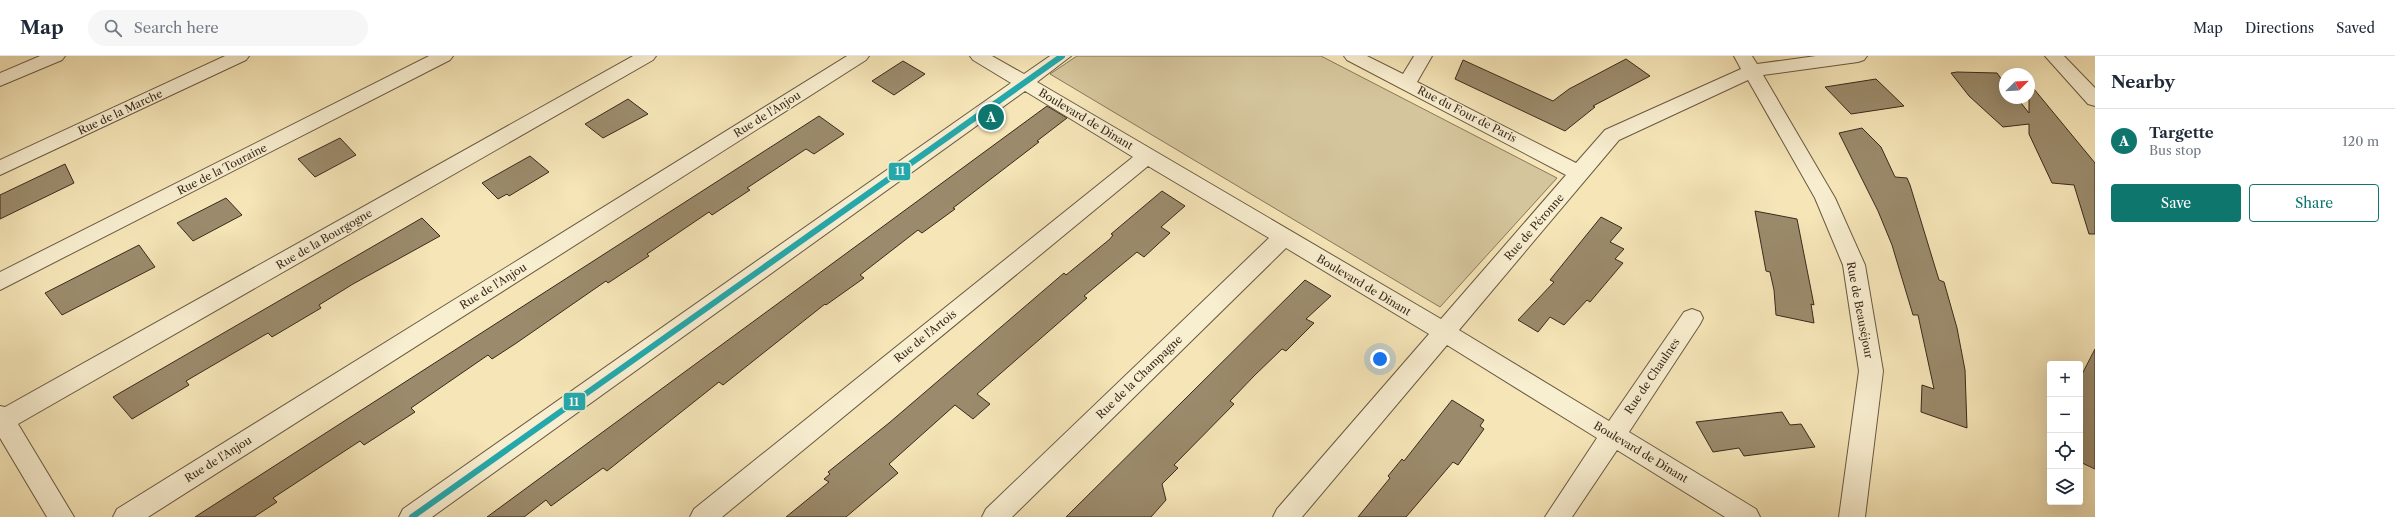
<!DOCTYPE html>
<meta charset="utf-8">
<style>
:root{--surface:#fff;--page:#f6f6f7;--text:#1f2937;--muted:#747a83;--line:#e0e1e3;--accent:#0f766e}
body{margin:0;font-family:"Libre Caslon Text",serif;background:var(--page);color:var(--text)}
.controls{position:absolute;right:12px;bottom:12px;display:grid;overflow:hidden;border-radius:4px;box-shadow:0 4px 16px #0002}
.controls button{width:36px;height:36px;display:grid;place-items:center;padding:0;border:0;border-bottom:1px solid var(--line);background:var(--surface);color:var(--text);font:20px sans-serif}
.compass{position:absolute;left:1999px;top:12px;width:36px;height:36px;border-radius:50%;background:var(--surface);box-shadow:0 4px 16px #0002;rotate:66deg}
.you{position:absolute;left:1380px;top:303px;width:14px;height:14px;margin:-10px;border:3px solid #fff;border-radius:50%;background:#1a73e8;box-shadow:0 0 0 6px #1a73e833}
.badge{display:grid;place-items:center;width:26px;height:26px;border-radius:50%;background:var(--accent);color:#fff;font-size:13px;font-weight:700}
.pin{position:absolute;translate:-50% -50%;border:2px solid #fff;box-shadow:0 1px 4px #0006}
.list{margin:0;padding:0;list-style:none}
h2{display:flex;justify-content:space-between;align-items:center;height:52px;margin:0;padding:0 16px;font-size:17px}
h2 small{font-size:13px;font-weight:400;color:var(--muted)}
.list li{display:grid;grid-template-columns:26px 1fr auto;gap:12px;align-items:center;box-sizing:border-box;height:64px;padding:0 16px;border-top:1px solid var(--line)}
.list b{display:block;font-size:15px;white-space:nowrap}
.list p{margin:0;font-size:13px;white-space:nowrap;color:var(--muted)}
.list em{font-size:13px;font-style:normal;color:var(--muted)}
.actions{display:flex;gap:8px;padding:12px 16px}
.actions a{flex:1;padding:9px 0;border:1px solid var(--accent);border-radius:4px;text-align:center;font-size:14px;color:var(--accent)}
.actions .main{background:var(--accent);color:#fff}
.icon{flex:none;width:22px;height:22px;fill:none;stroke:currentColor;stroke-width:2;stroke-linecap:round;stroke-linejoin:round}
.map{position:relative;flex:none;width:2095px;height:461px;overflow:hidden}
header{display:flex;align-items:center;gap:24px;box-sizing:border-box;height:56px;padding:0 20px;background:var(--surface);border-bottom:1px solid var(--line)}
header strong{font-size:19px}
nav{display:flex;gap:22px;margin-inline-start:auto;font-size:14px}
.search{width:280px;height:36px;background:var(--page);display:flex;align-items:center;gap:10px;box-sizing:border-box;padding:0 14px;border-radius:22px;color:var(--muted);font-size:15px}
main{display:flex}
aside{flex:1;background:var(--surface)}
.map>svg:first-child{display:block}
</style>
<header>
<strong>Map</strong>
<div class="search"><svg class="icon" aria-label="search" viewBox="0 0 24 24"><circle cx="10" cy="10" r="6"/><path d="M15 15l6 6"/></svg>Search here</div>
<nav><a>Map</a><a>Directions</a><a>Saved</a></nav>
</header>
<main>
<div class="map">
<svg width="2095" height="461" viewBox="0 0 2095 461">
<rect width="100%" height="100%" fill="#f5e5b7"/>
<filter id="stains"><feTurbulence type="fractalNoise" baseFrequency=".005" numOctaves="4"/><feColorMatrix values="0 0 0 0 .2 0 0 0 0 .09 0 0 0 0 .02 0 0 0 .5 -.17"/></filter>
<radialGradient id="worn" r=".72"><stop offset=".6" stop-color="#630" stop-opacity="0"/><stop offset="1" stop-color="#630" stop-opacity=".3"/></radialGradient>
<path fill="#d5c59c" stroke="#88785c" d="M1077 0H1321L1557 122 1440 251 1050 18Z"/>
<path fill="#9b8b6c" stroke="#3a2a1b" d="M1626 3 1650 20 1593 50 1595 51 1565 75 1455 23 1463 4 1553 45 1569 33Z
M903 5 925 18 894 39 872 25Z
M1957 16 1997 17 2005 28V42H2017L2029 57V27L2095 107V178H2089L2074 129 2052 127 2029 78V68L2003 71 1969 40 1951 17Z
M1876 23 1904 50 1851 58 1825 31Z
M628 43 648 58 603 82 585 68Z
M1047 50 1067 62 1037 85 1039 86 953 152 955 153 922 177 918 174 860 219 864 222 826 249 825 248 723 329 719 326 607 415 603 412 551 450 546 444 524 461H487Z
M819 60 844 78 814 98 806 93 747 132 750 134 712 159 709 156 647 198 649 200 608 227 606 225 515 288 492 303 488 299 411 352 415 356 364 389 360 385 273 442 277 446 254 461H195Z
M1862 72 1881 91 1895 121 1907 122 1910 129 1939 224 1944 226 1957 272 1965 314 1967 372 1921 356 1922 329 1934 333 1918 259H1913L1892 189 1878 155 1839 77Z
M340 82 356 99 315 121 298 103Z
M530 100 549 116 509 140 507 138 498 143 482 127Z
M65 108 74 127 0 163V139Z
M1162 135 1185 150 1161 171 1170 177 1144 201 1137 196 1108 220 1084 240 1087 242 977 338 990 348 973 363 955 349 889 408 898 417 846 461H786L829 426 824 423 830 418 828 416 889 367 1064 217 1066 219 1110 183 1113 179 1111 178Z
M226 142 242 159 193 185 177 167Z
M1755 155 1797 163 1814 249 1811 248 1814 267 1776 259 1774 234 1770 216 1766 215Z
M1601 161 1622 172 1610 186 1624 193 1615 203 1623 207 1590 246 1587 244 1564 269 1550 261 1538 276 1518 264 1554 226 1550 224Z
M422 162 440 180 353 228 319 249 321 252 272 281 268 277 186 325 189 329 132 363 113 341Z
M139 189 155 211 62 259 45 237Z
M1305 224 1331 240 1306 263 1314 267 1286 295 1282 293 1255 319 1230 345 1234 348 1174 409 1178 412 1162 428 1166 444 1151 461H1066Z
M2095 293V413L2080 406V322Z
M1452 344 1484 364 1480 370 1484 373 1458 409 1453 406 1406 461H1358L1390 422 1388 420 1402 403 1404 405Z
M1782 356 1790 369 1801 368 1815 391 1744 400 1739 392 1713 396 1696 366Z"/>
<g fill="none" stroke-linecap="round" stroke-linejoin="round">
<g stroke="#695942" stroke-width="2">
<path id="street" d="M40 0H65L62 4 0 30V17Z
M225 0H249L246 4 0 119V104Z
M429 0H453L450 4 0 234V216Z
M633 0H656L653 4 18 368 74 461H47L0 382V350L5 351Z
M847 0H869L866 4 148 461H113L117 453Z
M970 0H992L1024 18 1050 0H1071L1037 26 1441 263 1566 119 1347 4 1344 0H1367L1403 18 1414 0H1432L1417 26 1576 107 1605 74 1741 13 1734 0H1752L1757 8 1816 0H1867L1864 4 1858 6 1763 19 1835 142 1865 209 1883 315 1865 461H1839L1859 315 1843 209 1815 142 1748 24 1619 84 1459 274 1609 365 1684 256 1692 253 1700 256 1703 262 1700 268 1629 376 1756 453 1760 461H1725L1617 394 1572 461H1545L1597 382 1447 289 1302 461H1273L1277 453 1429 278 1286 192 1012 461H982L986 453 1269 182 1148 110 722 461H690L694 453 1133 101 1025 35 432 461H399L403 453 1011 27 973 4Z
M2045 0H2064L2095 32V50L2088 48Z"/>
</g>
<use href="#street" fill="#f8eed0" fill-rule="evenodd"/>
<g stroke="#f8eed0" stroke-width="9">
<path id="bus-1" d="M412 461 1062 0"/>
</g>
<use href="#bus-1" stroke="#25a8ab" stroke-width="6"/>
</g>
<g text-anchor="middle" stroke-width="3" stroke-linejoin="round" paint-order="stroke">
<g font-size="11" fill="#3a2a1b" stroke="#f8eed0">
<text transform="translate(120 56) rotate(-25)" y="4">Rue de la Marche</text>
<text transform="translate(767 58) rotate(-32)" y="4">Rue de l'Anjou</text>
<text transform="translate(1467 58) rotate(27)" y="4">Rue du Four de Paris</text>
<text transform="translate(1086 63) rotate(31)" y="4">Boulevard de Dinant</text>
<text transform="translate(222 113) rotate(-27)" y="4">Rue de la Touraine</text>
<text transform="translate(1534 171) rotate(-49)" y="4">Rue de Péronne</text>
<text transform="translate(324 183) rotate(-30)" y="4">Rue de la Bourgogne</text>
<text transform="translate(1364 229) rotate(31)" y="4">Boulevard de Dinant</text>
<text transform="translate(493 230) rotate(-32)" y="4">Rue de l'Anjou</text>
<text transform="translate(1860 254) rotate(79)" y="4">Rue de Beauséjour</text>
<text transform="translate(925 280) rotate(-39)" y="4">Rue de l'Artois</text>
<text transform="translate(1652 320) rotate(-56)" y="4">Rue de Chaulnes</text>
<text transform="translate(1139 321) rotate(-44)" y="4">Rue de la Champagne</text>
<text transform="translate(1641 396) rotate(31)" y="4">Boulevard de Dinant</text>
<text transform="translate(218 403) rotate(-32)" y="4">Rue de l'Anjou</text>
</g>
</g>
<g stroke="#f8eed0" stroke-width="1.5">
<rect x="888" y="106" width="23" height="19" rx="4" fill="#25a8ab"/>
<rect x="563" y="336" width="23" height="19" rx="4" fill="#25a8ab"/>
</g>
<g font-size="11" text-anchor="middle" font-weight="bold" fill="#fff">
<text x="900" y="119">11</text>
<text x="574" y="350">11</text>
</g>
<rect width="100%" height="100%" filter="url(#stains)"/>
<rect width="100%" height="100%" fill="url(#worn)"/>
</svg>
<div class="controls">
<button>+</button>
<button>−</button>
<button><svg class="icon" aria-label="locate" viewBox="0 0 24 24"><circle cx="12" cy="12" r="6"/><path d="M12 2v4M12 18v4M2 12h4M18 12h4"/></svg></button>
<button><svg class="icon" aria-label="layers" viewBox="0 0 24 24"><path d="M12 4l9 5-9 5-9-5zM3 14l9 5 9-5"/></svg></button>
</div>
<svg class="compass" viewBox="-18 -18 36 36"><path d="M0-13l5 13h-10z" fill="#e53935"/><path d="M0 13l5-13h-10z" fill="#747a83"/></svg>
<div class="you"></div>
<div class="pin badge" style="left:991px;top:61px">A</div>
</div>
<aside>
<h2>Nearby<small></small></h2>
<ul class="list">
<li><span class="badge">A</span><div><b>Targette</b><p>Bus stop</p></div><em>120 m</em></li>
</ul>
<div class="actions"><a class="main">Save</a><a>Share</a></div>
</aside>
</main>
